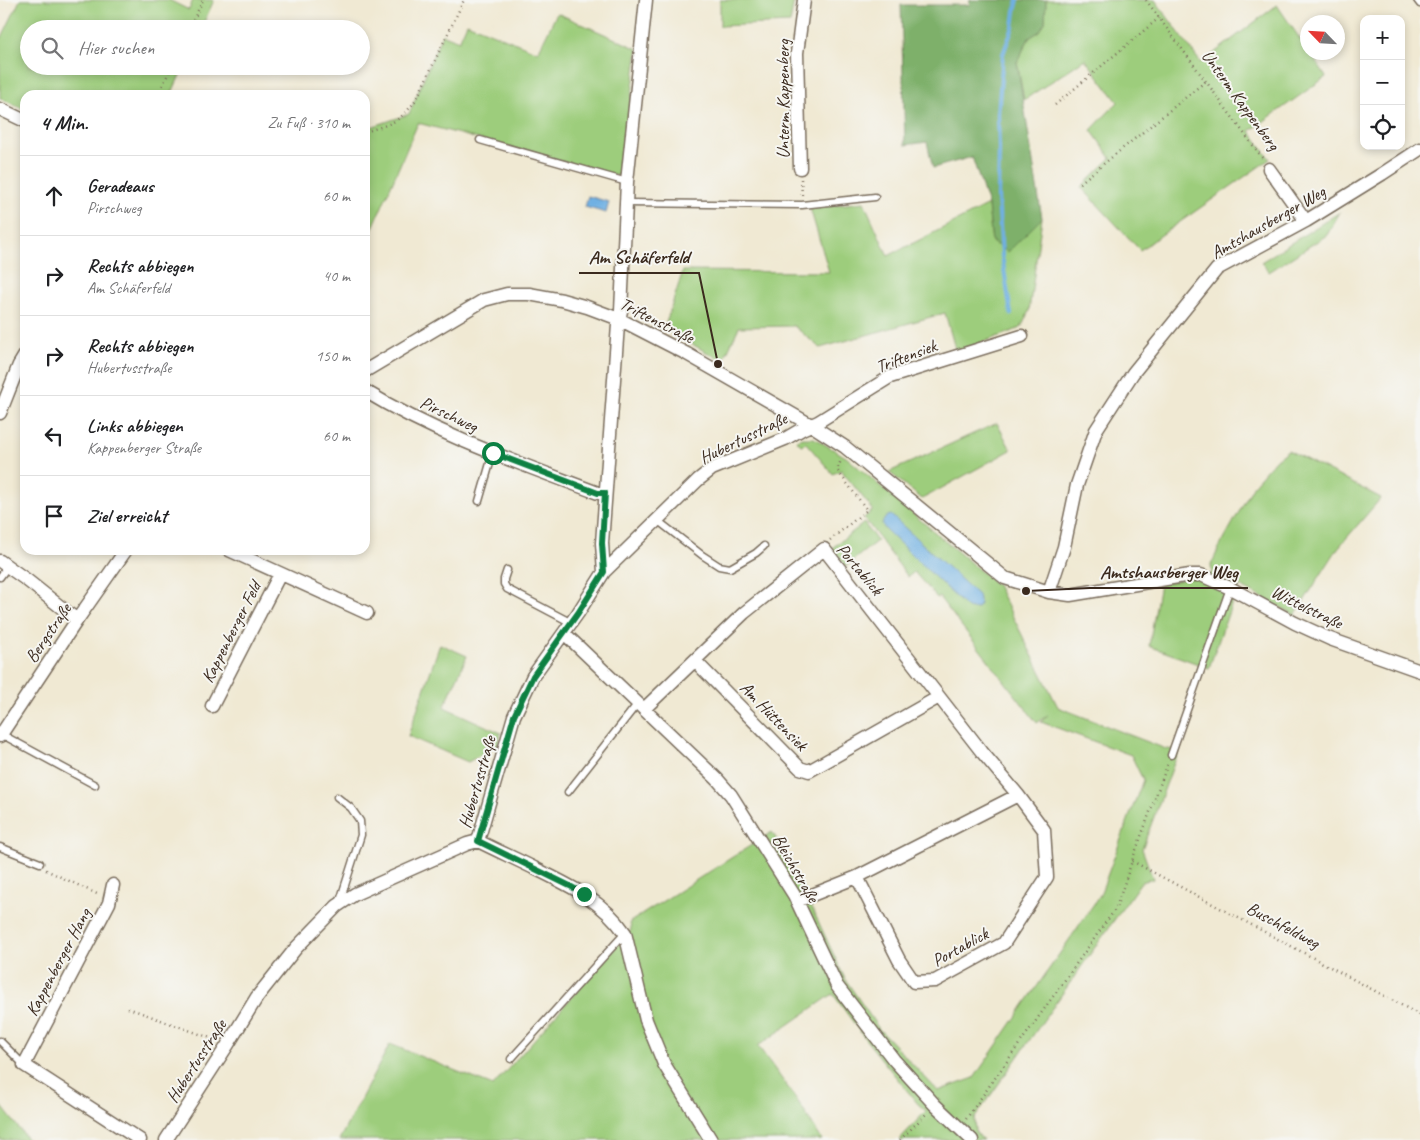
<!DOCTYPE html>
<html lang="de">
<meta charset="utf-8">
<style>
:root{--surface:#fff;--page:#f2f2f2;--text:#202124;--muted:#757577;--line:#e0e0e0}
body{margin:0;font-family:Caveat,sans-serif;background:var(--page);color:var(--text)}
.controls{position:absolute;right:15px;top:15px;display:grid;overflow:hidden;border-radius:10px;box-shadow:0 2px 8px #0003}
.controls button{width:45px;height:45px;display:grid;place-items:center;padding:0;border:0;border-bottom:1px solid var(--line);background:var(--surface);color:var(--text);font:25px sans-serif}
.compass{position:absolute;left:1300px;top:15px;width:45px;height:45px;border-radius:50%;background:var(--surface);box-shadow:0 2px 8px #0003;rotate:295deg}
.stop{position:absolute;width:15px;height:15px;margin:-11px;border:4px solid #0b8043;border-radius:50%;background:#fff}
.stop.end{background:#0b8043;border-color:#fff;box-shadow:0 1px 5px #0008}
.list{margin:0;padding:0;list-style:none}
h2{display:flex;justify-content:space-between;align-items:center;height:65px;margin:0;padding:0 20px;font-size:21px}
h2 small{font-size:16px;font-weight:400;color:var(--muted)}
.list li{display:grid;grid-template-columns:32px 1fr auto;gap:15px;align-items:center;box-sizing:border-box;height:80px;padding:0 20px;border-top:1px solid var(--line)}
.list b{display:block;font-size:19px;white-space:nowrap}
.list p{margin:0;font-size:16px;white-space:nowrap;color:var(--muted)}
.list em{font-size:16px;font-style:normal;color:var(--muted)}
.icon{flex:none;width:28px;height:28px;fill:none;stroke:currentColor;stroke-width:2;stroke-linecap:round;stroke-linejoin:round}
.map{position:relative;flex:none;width:1420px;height:1140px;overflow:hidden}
.search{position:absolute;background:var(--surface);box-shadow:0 2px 8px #0003;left:20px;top:20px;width:350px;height:55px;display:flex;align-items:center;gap:12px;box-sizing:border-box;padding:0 18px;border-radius:28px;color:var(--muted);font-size:19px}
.panel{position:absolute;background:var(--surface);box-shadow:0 2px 8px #0003;left:20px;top:90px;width:350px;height:465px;border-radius:15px}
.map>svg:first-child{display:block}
</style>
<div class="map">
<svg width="1420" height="1140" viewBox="0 0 1420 1140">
<rect width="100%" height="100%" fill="#f6f6f2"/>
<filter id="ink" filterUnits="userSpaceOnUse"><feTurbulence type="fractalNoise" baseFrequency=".02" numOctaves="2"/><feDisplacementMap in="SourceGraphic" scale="10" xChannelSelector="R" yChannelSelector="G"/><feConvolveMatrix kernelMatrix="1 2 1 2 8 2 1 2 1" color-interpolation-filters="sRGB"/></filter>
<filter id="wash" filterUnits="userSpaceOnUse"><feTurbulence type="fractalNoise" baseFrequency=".0096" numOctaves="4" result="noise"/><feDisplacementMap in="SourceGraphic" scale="20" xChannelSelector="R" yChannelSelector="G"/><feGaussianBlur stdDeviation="1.12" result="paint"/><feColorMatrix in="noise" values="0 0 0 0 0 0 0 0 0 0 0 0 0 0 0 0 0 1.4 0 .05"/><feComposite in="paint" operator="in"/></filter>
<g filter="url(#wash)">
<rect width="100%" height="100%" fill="#f0e9d3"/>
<path fill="#9dcd7b" stroke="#6c7c4c" d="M20 0H169L189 10 193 0H214L201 29H29V66H184L171 95H25V110L0 98V41Z
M720 0H794L790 23 720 26Z
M1046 0H1155L1201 63 1277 5 1307 49 1308 52 1310 53 1326 77 1250 131 1270 159 1140 250 1081 187 1111 158 1091 130 1118 102 1085 59 1024 100 1017 62 1029 38 1040 31 1045 22Z
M557 13 638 49 621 177 418 123 365 246V129L409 114 442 34 459 41 467 23 538 52Z
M864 202 888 256 988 205 992 242 1008 252 1042 218 1029 311 1021 328 956 352 945 313 820 348 794 326 739 327 723 361 664 329 683 271 829 272 810 208Z
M1340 212 1327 235 1269 272 1261 262Z
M997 423 1011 450 922 499 889 472Z
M802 438H814L846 457 997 585 1058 707 1166 749 1179 750 1142 849 1153 879 1141 882 974 1119 975 1131 983 1140H899L926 1111 918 1104 866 1040 833 994 758 1046 797 1100 822 1140H339L390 1044 493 1086 631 930 630 922 772 832 781 846 778 848 803 889 845 979 879 1029 938 1091 974 1078 1100 895 1143 780 1131 755 1041 722 1048 715 1037 723 939 597 937 598 914 572 908 577 864 518 873 510 841 470 833 474 806 443 801 445 796 440Z
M1288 450 1381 498 1338 548 1295 615 1240 586 1233 600 1209 668 1149 646 1160 584 1212 574 1211 565 1219 548 1255 483 1276 459Z
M864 523 877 541 846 566 832 548Z
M440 644 467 656 444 707 501 733 498 745 468 762 408 736Z
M0 1104 28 1140H0Z"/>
<path fill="#7eb06b" stroke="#5c6d44" d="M970 0H1046L1045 22 1040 31 1029 38 1017 62 1042 218 1008 252 992 242 988 205 972 157 933 168 927 142 905 145 901 5H969Z"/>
<path fill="#6fb0e3" stroke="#556d80" d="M588 196 609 202 606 213 585 207Z
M891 515 978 595 980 604 977 608 971 609 967 608 885 529 882 524C884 519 886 516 891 515Z"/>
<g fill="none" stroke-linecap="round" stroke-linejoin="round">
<path stroke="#6fb0e3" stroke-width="4" d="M1011 314 1002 256 998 197 999 150 998 114 1003 54 1013 27 1015 11 1018 0"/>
</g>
</g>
<g filter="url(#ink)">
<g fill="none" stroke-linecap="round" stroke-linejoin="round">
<g stroke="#7a6d5d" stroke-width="9">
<path id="service" d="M1417 0 1420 4
M480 140 627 182
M627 203 802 205 875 197
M479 501 493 453
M657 520 702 555 719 566 730 568 756 553 764 546
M507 570 504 579V584L507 589 566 620 571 625
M0 577 8 566
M1 734 95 785
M1171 755 1230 588
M568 792 638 703
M337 797 351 808 360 821 361 835 340 901
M0 847 40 863
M0 1041 24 1065
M511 1059 625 933"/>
</g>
<g stroke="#7a6d5d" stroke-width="15">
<path id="minor" d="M0 109 25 121
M800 168 797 53 804 0
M1269 169 1306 221
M365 371 484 300 507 294H529L562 300 587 307 619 319 687 354 811 425 845 447 1005 578 1049 592 1070 595 1190 575H1201L1230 588 1295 623 1330 639 1420 671
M365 391C437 435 519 463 598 493H605
M0 413 19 365 25 355
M229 550 367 613
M0 561 28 581 77 620
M604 572 602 543 618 325 621 311 627 182 646 0
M1049 592 1064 547 1077 485 1096 430 1133 373 1217 269 1306 221 1382 174 1420 149
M564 633 717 779 731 795 794 895 837 986 894 1060 935 1105 972 1140
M695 661 800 768 809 771 939 697
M212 706 280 574
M644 709 744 613 824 549 982 752 1018 795 857 877 797 901
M0 736 77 620 126 550
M478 841C498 851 518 860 538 870 571 886 604 902 625 933L646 1020 664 1064 711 1140
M857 877 899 960 914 982 935 981 1004 943 1047 877 1044 830 1018 795
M113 885 109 903 24 1065 140 1140
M166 1140 227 1046 257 997 296 948 337 906 355 894 467 844 478 841 514 716 533 676 578 613 604 572 698 480 712 469 785 439 802 429 818 422 890 377 1022 336"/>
</g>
<path stroke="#7a6d5d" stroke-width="2.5" stroke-dasharray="1 4" stroke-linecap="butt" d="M1146 0 1263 159
M189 29 203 0
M158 95 172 66
M1055 105 1159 18
M365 132C392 123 400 123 417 98L464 0
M801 179 802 196
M1080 183 1206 81
M830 540 867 510 837 470 841 460
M1132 861 1420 1015
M46 870 97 894
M128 1008 216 1040
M966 1119 1116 908 1132 861 1168 763
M900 1140 927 1113"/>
<use href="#service" stroke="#fff" stroke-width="6"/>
<use href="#minor" stroke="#fff" stroke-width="12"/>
</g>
</g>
<g fill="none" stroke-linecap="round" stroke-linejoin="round" filter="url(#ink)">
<path stroke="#0b8043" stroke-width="6" d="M493 453 598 493H605L602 543 604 572 578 613 533 676 514 716 478 841 570 886 584 894"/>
</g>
<g text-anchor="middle" stroke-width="4" stroke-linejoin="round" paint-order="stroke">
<g font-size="18" fill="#3b2a1e" stroke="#f6f6f2">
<text transform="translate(783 99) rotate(-90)" y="6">Unterm Kappenberg</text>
<text transform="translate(1241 100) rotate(54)" y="6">Unterm Kappenberg</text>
<text transform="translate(1268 222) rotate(-30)" y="6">Amtshausberger Weg</text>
<text transform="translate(657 320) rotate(27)" y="6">Triftenstraße</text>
<text transform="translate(906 356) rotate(-21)" y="6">Triftensiek</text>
<text transform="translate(449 414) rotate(25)" y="6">Pirschweg</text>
<text transform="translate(743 438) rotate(-26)" y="6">Hubertusstraße</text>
<text transform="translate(860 569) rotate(50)" y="6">Portablick</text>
<text transform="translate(1307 607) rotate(26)" y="6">Wittelstraße</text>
<text transform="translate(231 632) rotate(-63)" y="6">Kappenberger Feld</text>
<text transform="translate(48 633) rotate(-56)" y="6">Bergstraße</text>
<text transform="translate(774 716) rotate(46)" y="6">Am Hüttensiek</text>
<text transform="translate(477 782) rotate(-74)" y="6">Hubertusstraße</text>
<text transform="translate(796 868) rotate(60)" y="6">Bleichstraße</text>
<text transform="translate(1283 925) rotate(28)" y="6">Buschfeldweg</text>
<text transform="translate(960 947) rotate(-29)" y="6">Portablick</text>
<text transform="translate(58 962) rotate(-62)" y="6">Kappenberger Hang</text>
<text transform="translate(196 1061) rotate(-57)" y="6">Hubertusstraße</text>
</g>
</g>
<path fill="none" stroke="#3b2a1e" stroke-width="2" d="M718 364L699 273H579M1026 591L1090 588H1248"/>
<g fill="#3b2a1e" stroke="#f6f6f2" stroke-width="2">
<circle cx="718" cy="364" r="5"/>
<circle cx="1026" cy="591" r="5"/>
</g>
<g font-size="19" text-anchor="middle" font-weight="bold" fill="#3b2a1e" stroke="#f6f6f2" stroke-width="4" stroke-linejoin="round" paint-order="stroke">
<text x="639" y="263">Am Schäferfeld</text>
<text x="1169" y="578">Amtshausberger Weg</text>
</g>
</svg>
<div class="controls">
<button>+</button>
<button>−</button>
<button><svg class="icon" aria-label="locate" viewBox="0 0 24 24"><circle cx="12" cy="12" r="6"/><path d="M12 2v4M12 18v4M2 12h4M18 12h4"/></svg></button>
</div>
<svg class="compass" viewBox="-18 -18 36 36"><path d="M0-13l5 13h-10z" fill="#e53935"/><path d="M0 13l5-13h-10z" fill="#757577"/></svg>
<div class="stop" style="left:493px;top:453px"></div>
<div class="stop end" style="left:584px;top:894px"></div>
<div class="search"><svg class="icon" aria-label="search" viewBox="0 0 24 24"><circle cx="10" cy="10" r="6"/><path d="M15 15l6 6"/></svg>Hier suchen</div>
<section class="panel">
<h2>4 Min.<small>Zu Fuß · 310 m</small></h2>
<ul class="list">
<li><svg class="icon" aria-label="ahead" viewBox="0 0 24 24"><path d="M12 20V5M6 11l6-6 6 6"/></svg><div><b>Geradeaus</b><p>Pirschweg</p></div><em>60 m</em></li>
<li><svg class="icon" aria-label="right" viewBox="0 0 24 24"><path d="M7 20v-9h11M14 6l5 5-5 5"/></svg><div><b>Rechts abbiegen</b><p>Am Schäferfeld</p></div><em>40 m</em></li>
<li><svg class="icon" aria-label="right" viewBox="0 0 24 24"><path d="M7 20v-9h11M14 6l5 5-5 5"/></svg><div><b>Rechts abbiegen</b><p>Hubertusstraße</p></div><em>150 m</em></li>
<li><svg class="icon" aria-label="left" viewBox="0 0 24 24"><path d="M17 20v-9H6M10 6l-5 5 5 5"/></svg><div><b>Links abbiegen</b><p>Kappenberger Straße</p></div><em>60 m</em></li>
<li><svg class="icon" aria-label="arrive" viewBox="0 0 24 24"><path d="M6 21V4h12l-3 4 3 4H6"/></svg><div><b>Ziel erreicht</b></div></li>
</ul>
</section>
</div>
